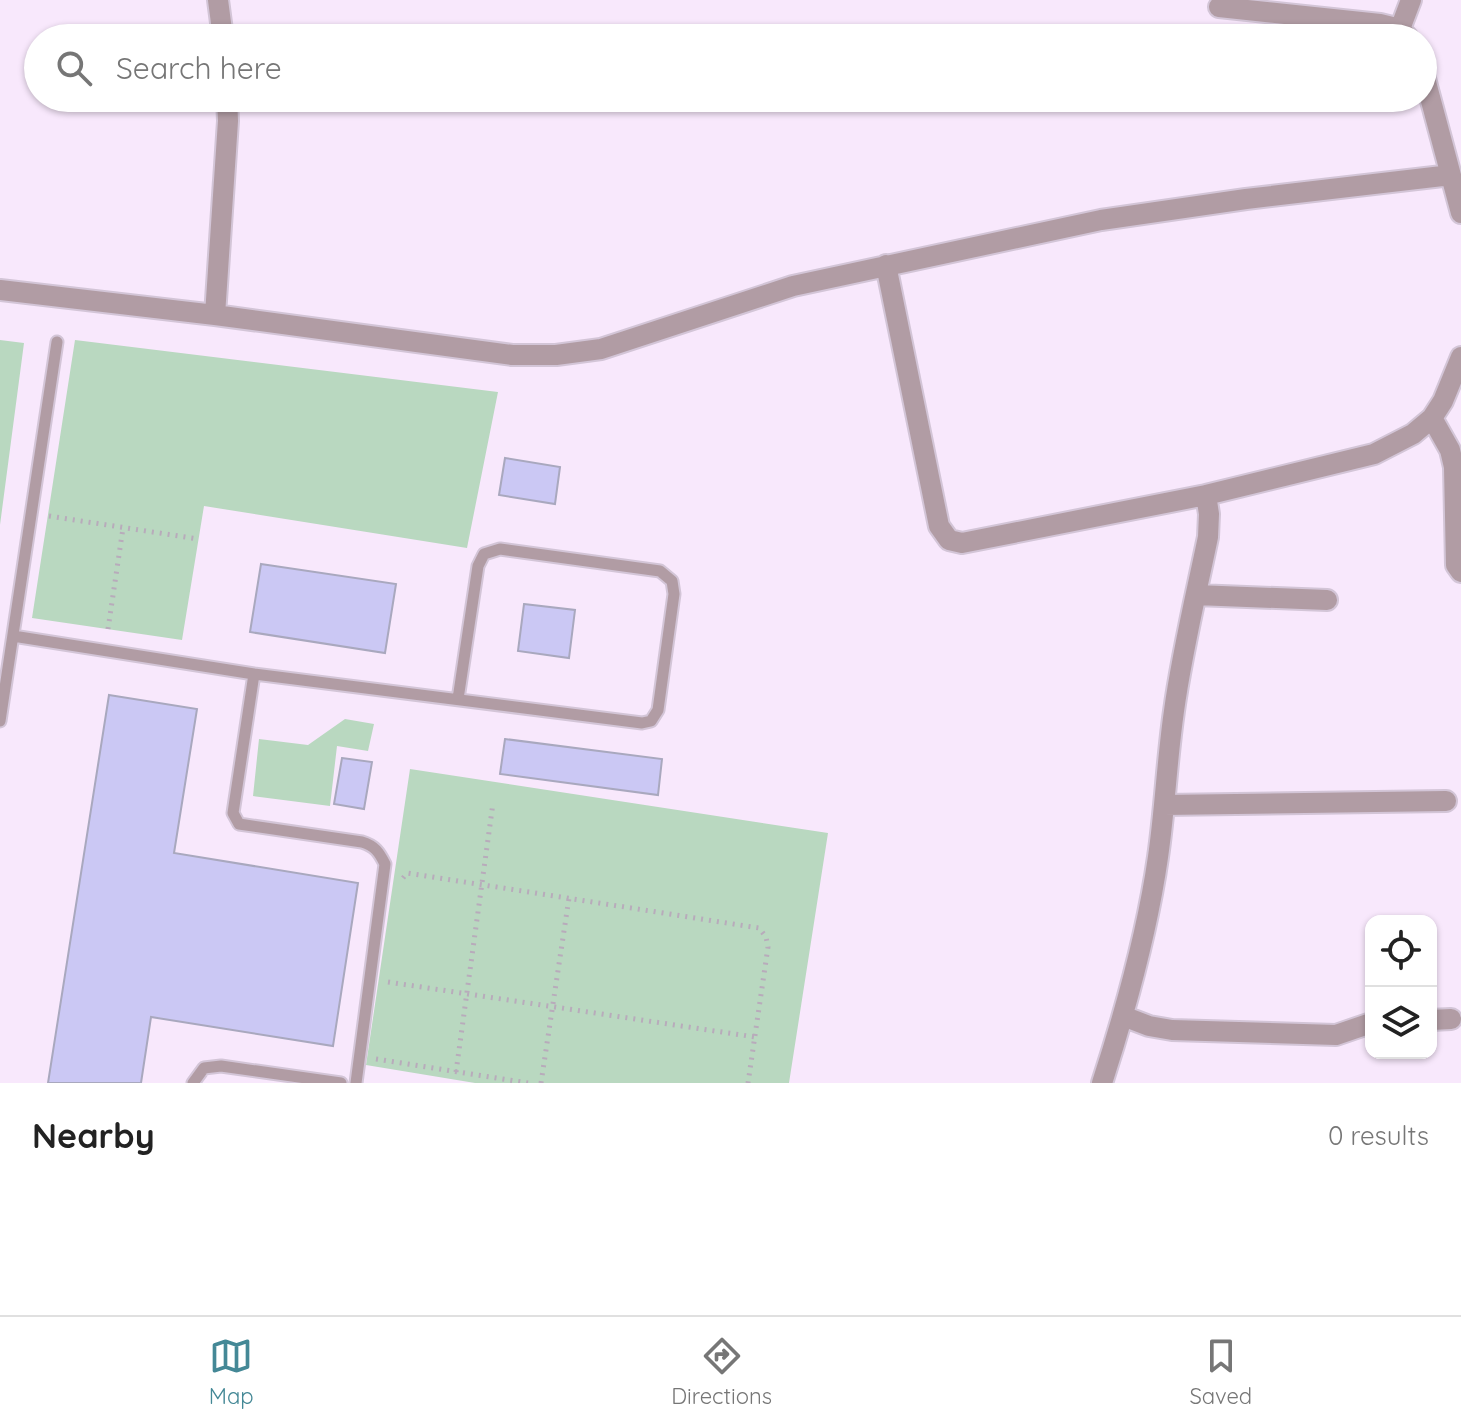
<!DOCTYPE html>
<style>
:root{--surface:#fff;--page:#f2f2f2;--text:#222;--muted:#767676;--line:#e0e0e0;--accent:#448896}
body{margin:0;font-family:Quicksand,sans-serif;background:var(--page);color:var(--text)}
.controls{position:absolute;right:24px;bottom:24px;display:grid;overflow:hidden;border-radius:16px;box-shadow:0 2px 6px #0004}
.controls button{width:72px;height:72px;display:grid;place-items:center;padding:0;border:0;border-bottom:2px solid var(--line);background:var(--surface);color:var(--text);font:40px sans-serif}
.list{margin:0;padding:0;list-style:none}
h2{display:flex;justify-content:space-between;align-items:center;height:104px;margin:0;padding:0 32px;font-size:34px}
h2 small{font-size:26px;font-weight:400;color:var(--muted)}
.icon{flex:none;width:44px;height:44px;fill:none;stroke:currentColor;stroke-width:2;stroke-linecap:round;stroke-linejoin:round}
.map{position:relative;flex:none;width:1461px;height:1083px;overflow:hidden}
.search{position:absolute;background:var(--surface);box-shadow:0 2px 6px #0004;left:24px;right:24px;top:24px;height:88px;display:flex;align-items:center;gap:20px;box-sizing:border-box;padding:0 28px;border-radius:44px;color:var(--muted);font-size:30px}
.sheet{height:232px;background:var(--surface)}
nav{display:flex;justify-content:space-around;align-items:center;box-sizing:border-box;height:112px;border-top:2px solid var(--line);background:var(--surface);font-size:22px;color:var(--muted)}
nav a{display:grid;justify-items:center;gap:4px}
nav .on{color:var(--accent)}
.map>svg:first-child{display:block}
</style>
<div class="map">
<svg width="1461" height="1083" viewBox="0 0 1461 1083">
<rect width="100%" height="100%" fill="#f8e8fc"/>
<path fill="#b9d8c0" d="M0 340 24 343 0 525Z
M75 340 498 392 467 548 204 506 182 640 32 618Z
M345 719 374 724 368 751 337 746 330 806 253 796 259 739 308 745Z
M410 769 828 833 789 1083H475L366 1065Z"/>
<path fill="#cbc8f4" stroke="#a9a8be" stroke-width="2" d="M505 458 560 467 555 504 499 495Z
M261 564 396 584 385 653 250 632Z
M524 604 575 610 569 658 518 651Z
M109 695 197 709 174 853 358 883 333 1046 151 1017 141 1083H48Z
M505 739 662 759 658 795 500 774Z
M342 758 372 762 364 809 334 804Z"/>
<g fill="none" stroke-linecap="round" stroke-linejoin="round">
<g stroke="#d3c5d7" stroke-width="15">
<path id="service" d="M13 636 254 674 233 813 239 824 362 842C375 846 379 852 385 864L356 1083
M254 674 642 723 651 721 658 710 674 594 672 581 660 571 500 549 484 554 478 566 458 699
M0 721 57 342
M193 1083 204 1068 221 1066 341 1083"/>
</g>
<g stroke="#d3c5d7" stroke-width="24">
<path id="minor" d="M218 0 223 38
M1219 7 1380 24 1400 29 1408 38
M1400 29 1411 0
M1423 71 1461 213
M886 265 939 526 949 540 962 543 1206 495 1209 514 1208 537C1196 595 1182 652 1174 711 1167 759 1165 809 1158 857 1147 934 1126 1009 1102 1083
M0 290 215 315 512 355H556L601 349 793 286 1101 220 1246 199 1451 175
M215 315 228 121 227 98
M1432 418 1450 450 1454 467 1456 565 1461 572
M1206 495 1374 454 1413 434 1432 418 1443 401 1461 357
M1196 595 1327 600
M1164 805 1446 801
M1123 1016 1149 1026 1172 1030 1336 1035 1371 1023
M1431 1020 1451 1019"/>
</g>
<path stroke="#b8abbb" stroke-width="5" stroke-dasharray="2 6" stroke-linecap="butt" d="M49 516 198 539
M108 629 123 528
M403 878 407 873 759 928 766 937 768 947 748 1083
M388 982 755 1037
M376 1059 528 1083
M456 1072 493 803
M541 1083 569 898"/>
<use href="#service" stroke="#b19ca4" stroke-width="11"/>
<use href="#minor" stroke="#b19ca4" stroke-width="20"/>
</g>
</svg>
<div class="controls">
<button><svg class="icon" aria-label="locate" viewBox="0 0 24 24"><circle cx="12" cy="12" r="6"/><path d="M12 2v4M12 18v4M2 12h4M18 12h4"/></svg></button>
<button><svg class="icon" aria-label="layers" viewBox="0 0 24 24"><path d="M12 4l9 5-9 5-9-5zM3 14l9 5 9-5"/></svg></button>
</div>
<div class="search"><svg class="icon" aria-label="search" viewBox="0 0 24 24"><circle cx="10" cy="10" r="6"/><path d="M15 15l6 6"/></svg>Search here</div>
</div>
<section class="sheet">
<h2>Nearby<small>0 results</small></h2>
<ul class="list">
</ul>
</section>
<nav>
<a class="on"><svg class="icon" aria-label="map" viewBox="0 0 24 24"><path d="M3 6l6-2 6 2 6-2v14l-6 2-6-2-6 2zM9 4v14M15 6v14"/></svg>Map</a>
<a><svg class="icon" aria-label="directions" viewBox="0 0 24 24"><path d="M12 3l9 9-9 9-9-9zM9 14v-3h6M13 9l2 2-2 2"/></svg>Directions</a>
<a><svg class="icon" aria-label="saved" viewBox="0 0 24 24"><path d="M7 4h10v16l-5-4-5 4z"/></svg>Saved</a>
</nav>
